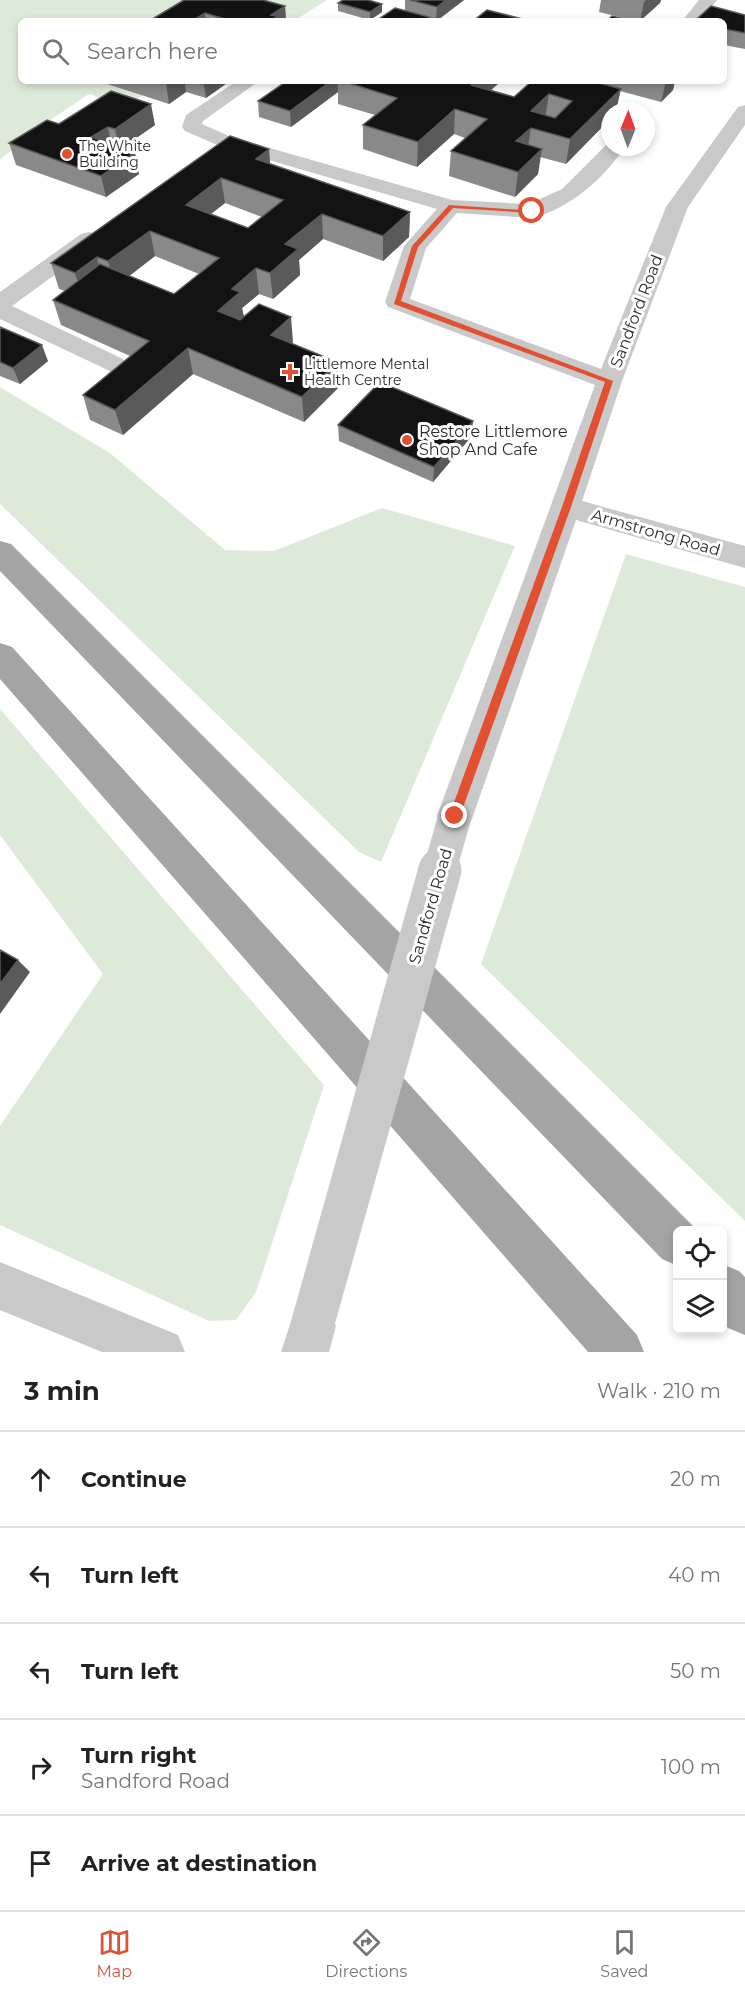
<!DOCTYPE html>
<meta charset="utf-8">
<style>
:root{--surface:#fff;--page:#f2f2f2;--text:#222;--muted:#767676;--line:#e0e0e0;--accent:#e15030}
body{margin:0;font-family:Montserrat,sans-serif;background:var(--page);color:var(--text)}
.controls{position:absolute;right:18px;bottom:18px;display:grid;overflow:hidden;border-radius:9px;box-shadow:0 3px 9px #0003}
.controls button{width:54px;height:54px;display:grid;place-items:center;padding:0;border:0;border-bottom:2px solid var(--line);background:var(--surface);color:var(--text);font:30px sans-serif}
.compass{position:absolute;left:601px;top:102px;width:54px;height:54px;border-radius:50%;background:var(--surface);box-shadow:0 3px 9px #0003;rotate:1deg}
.stop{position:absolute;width:18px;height:18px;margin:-14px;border:4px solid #e15030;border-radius:50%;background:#fff}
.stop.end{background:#e15030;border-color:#fff;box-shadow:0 2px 6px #0008}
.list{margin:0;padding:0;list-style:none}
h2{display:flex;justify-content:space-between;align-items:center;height:78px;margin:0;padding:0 24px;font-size:26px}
h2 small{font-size:20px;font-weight:400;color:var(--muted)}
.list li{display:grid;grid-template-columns:39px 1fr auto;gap:18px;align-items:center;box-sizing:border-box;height:96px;padding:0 24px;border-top:2px solid var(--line)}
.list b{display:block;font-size:22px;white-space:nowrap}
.list p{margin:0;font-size:20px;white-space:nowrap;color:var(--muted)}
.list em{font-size:20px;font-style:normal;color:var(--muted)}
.icon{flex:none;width:33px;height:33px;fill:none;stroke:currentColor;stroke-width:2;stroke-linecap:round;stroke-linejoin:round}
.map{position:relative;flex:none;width:745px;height:1352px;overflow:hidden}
.search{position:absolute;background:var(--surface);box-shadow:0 3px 9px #0003;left:18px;right:18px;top:18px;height:66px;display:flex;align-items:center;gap:15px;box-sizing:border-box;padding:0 21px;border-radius:9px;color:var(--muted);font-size:22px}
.sheet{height:558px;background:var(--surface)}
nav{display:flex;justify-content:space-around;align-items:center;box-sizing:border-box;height:84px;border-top:2px solid var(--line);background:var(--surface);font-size:16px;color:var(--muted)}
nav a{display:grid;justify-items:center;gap:3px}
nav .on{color:var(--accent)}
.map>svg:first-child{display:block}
</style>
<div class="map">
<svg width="745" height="1352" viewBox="0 0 745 1352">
<rect width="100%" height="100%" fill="#fff"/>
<path fill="#deead9" d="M0 0H327L294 21H21V81H112L143 95 126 107 89 94 34 131 0 160Z
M0 387 110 453 225 550 274 551 382 508 515 546 381 862 359 852 0 504Z
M626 554 745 587V1221L481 964Z
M0 709 324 1085 256 1292 236 1320 209 1321 0 1225V1126L103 974 0 835Z"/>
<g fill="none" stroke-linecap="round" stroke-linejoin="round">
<path fill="#c9c9c9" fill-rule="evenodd" d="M699 0H717L700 21H682Z
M237 81H259L203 121 202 124 231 137 452 200 529 204 562 189 608 143 610 142V147H625C603 179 571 208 532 218L457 213 426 248 410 299 601 369 666 207 738 107 745 105V125L688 207 622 381 582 501 745 546V568L576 520 473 816 468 828 455 833 442 828 437 816 595 385 388 307 385 302 404 246 437 209 217 145 185 131 182 127 186 115Z
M89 232 97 234 100 239 97 244 12 306 123 359 127 365 123 371 114 373 0 319V292L81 234Z
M0 1262 178 1335 185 1352H102L0 1310Z
M312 1302 329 1309 336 1326 329 1352H281L295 1309Z"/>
<path fill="#a4a4a4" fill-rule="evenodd" d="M0 541 11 544 694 1227 696 1230H678V1266L662 1259 0 571Z
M0 643 12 647 637 1335 644 1352H588L0 679Z
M722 1264 739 1271 745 1277V1335L728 1328 722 1322Z"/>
<path stroke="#c9c9c9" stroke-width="33" d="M439 872 455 816"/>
<path stroke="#c9c9c9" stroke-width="43" d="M312 1326 440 870"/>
</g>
<path fill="#898989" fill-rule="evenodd" d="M184 0 285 6 286 21H149Z
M405 0H464L437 21 429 20V21H376L405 10Z
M601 0H661L660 3 640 21H636L599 12Z
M338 3 382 4V12L370 20 338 11Z
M745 15V49L724 45V21H698V18Z
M106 81H230L206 98 186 92 169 104 107 84Z
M287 81H499V83L491 90 514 97 532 81H675L673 90 661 102 620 91 610 111V119L566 164 540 157 538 174 515 197 449 176 451 151 465 138 454 134 417 167 363 149V125L375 115 338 104V92L291 127 259 117 258 101Z
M59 124 155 125 122 148 139 174 106 197 16 165 9 143Z
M269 149 270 164 410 212 409 237 383 261 323 239 299 260 300 275 273 299 259 294 242 308 244 317 293 342 292 344 337 362 338 388 304 422 193 374 123 435 90 420 83 395 130 356 61 325 53 300 65 291 59 289 51 263ZM225 203 262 217 248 228 211 214ZM155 256 199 274 174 294 129 276Z
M0 327 48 361 20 384 0 376Z
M473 421 471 437 433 482 339 441 338 425Z"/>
<path fill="#5a5a5a" d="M446 0H464L436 21 437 7Z
M646 0H661L660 3 640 21 644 2Z
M382 4V12L370 20V12Z
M285 6 286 21H271V15Z
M205 13 206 21H192Z
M168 81H185L186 92 169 104 166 83Z
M203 81H230L206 98Z
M331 81H338V92L291 127 290 111Z
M475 81H499V83L469 109 471 85Z
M666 81H675L673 90 661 102Z
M621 89 616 111H610V119L566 164 570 139Z
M549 94 545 119 531 128 527 153 516 141 531 111Z
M151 104 155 125 119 150 115 129Z
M455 109 454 134 417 167 418 142Z
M108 127 112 148 91 137Z
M269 149 271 175 256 159Z
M542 149 538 174 515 197 518 172Z
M135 152 139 174 106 197 101 176Z
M221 178 225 203 190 230 186 205Z
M410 212 409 237 383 261V236Z
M322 214 323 239 299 260 300 275 273 299 270 273 285 244Z
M150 231 155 256 115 287 108 261Z
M97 257 103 282 82 298 75 273Z
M256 268 259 294 242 308 244 317 222 337 218 311 232 289Z
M291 317 293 342 274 360 271 335Z
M42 345 48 361 20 384 13 368Z
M188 348 193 374 123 435 115 410Z
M337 362 338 388 304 422 302 397Z
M473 421 471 437 433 482 434 467Z
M18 960 30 972 0 1014V984Z"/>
<path fill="#131313" stroke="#5a5a5a" stroke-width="1.5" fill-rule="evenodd" d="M184 0H263L285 6 271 15 277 16 271 21H222L225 19 205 13 192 21H149Z
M343 0H368L382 4 370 12 338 3Z
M410 0H446L437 7Z
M711 6 745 15V33L724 29V21H709L698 18Z
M395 8 429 17 423 21H387L379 19Z
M487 10 530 21H473Z
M612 16 632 21H607Z
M287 81H331L290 111 258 101Z
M342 81H475L471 85 514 97 532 81H592L621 89 570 139 531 128 516 141 542 149 518 172 451 151 487 119 455 109 418 142 363 125 397 98ZM549 94 572 101 555 118 531 111Z
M111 91 151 104 115 129 108 127 91 137 135 152 101 176 9 143 47 120 59 124Z
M230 136 269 149 256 159 410 212 383 236 322 214 285 244 298 249 270 273 256 268 232 289 240 292 218 311 240 320 259 304 291 317 271 335 337 362 302 397 188 348 115 410 83 395 149 341 53 300 100 264 174 294 219 258 150 231 108 261 97 257 75 273 51 263ZM221 178 283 200 248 228 186 205Z
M0 327 42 345 13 368 0 362Z
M380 382 473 421 434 467 338 425Z
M0 950 18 960 0 984Z"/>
<path fill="#e15030" d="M449 205 536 211 532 213 453 208 418 247 401 301 613 381 571 507 460 816 455 821 449 816 562 507 605 382 394 304 412 246Z"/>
<g fill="#e15030" stroke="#fff" stroke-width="2">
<circle cx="67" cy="154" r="6"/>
<path d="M287 363h6v6h6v6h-6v6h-6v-6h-6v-6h6z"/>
<circle cx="407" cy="440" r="6"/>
</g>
<g text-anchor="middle" stroke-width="6" stroke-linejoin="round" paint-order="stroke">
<g font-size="14" fill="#2c2c2c" stroke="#fff" text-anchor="start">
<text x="79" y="151">The White<tspan x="79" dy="16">Building</tspan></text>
<text x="304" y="369">Littlemore Mental<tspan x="304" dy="16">Health Centre</tspan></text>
</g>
<g font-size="16" fill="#2c2c2c" stroke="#fff">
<text transform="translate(636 311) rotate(-69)" y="6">Sandford Road</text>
<text transform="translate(656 532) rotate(16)" y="6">Armstrong Road</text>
<text transform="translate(430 906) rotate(-74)" y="6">Sandford Road</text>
</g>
<g font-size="16" fill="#2c2c2c" stroke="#fff" text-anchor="start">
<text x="419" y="437">Restore Littlemore<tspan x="419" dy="18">Shop And Cafe</tspan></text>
</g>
</g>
</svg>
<div class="controls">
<button><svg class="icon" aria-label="locate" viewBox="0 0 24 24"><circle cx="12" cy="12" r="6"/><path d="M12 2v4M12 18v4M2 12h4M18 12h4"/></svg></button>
<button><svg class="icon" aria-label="layers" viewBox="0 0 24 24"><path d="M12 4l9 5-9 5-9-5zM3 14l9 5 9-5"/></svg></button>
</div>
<svg class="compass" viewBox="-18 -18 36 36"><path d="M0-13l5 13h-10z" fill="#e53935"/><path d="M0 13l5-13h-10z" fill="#767676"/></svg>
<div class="stop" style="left:532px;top:211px"></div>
<div class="stop end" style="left:455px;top:816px"></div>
<div class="search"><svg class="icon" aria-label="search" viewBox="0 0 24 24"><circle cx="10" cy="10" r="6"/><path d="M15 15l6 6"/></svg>Search here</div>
</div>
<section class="sheet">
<h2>3 min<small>Walk · 210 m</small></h2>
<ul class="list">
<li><svg class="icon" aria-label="ahead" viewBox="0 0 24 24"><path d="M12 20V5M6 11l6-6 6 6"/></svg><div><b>Continue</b></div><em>20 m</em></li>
<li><svg class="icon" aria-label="left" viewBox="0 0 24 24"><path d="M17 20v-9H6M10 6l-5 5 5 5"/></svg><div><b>Turn left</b></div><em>40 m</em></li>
<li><svg class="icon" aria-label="left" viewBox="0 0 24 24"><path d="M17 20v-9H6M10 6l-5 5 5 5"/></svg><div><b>Turn left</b></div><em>50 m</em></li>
<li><svg class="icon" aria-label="right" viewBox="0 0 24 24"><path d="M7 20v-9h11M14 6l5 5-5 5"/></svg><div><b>Turn right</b><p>Sandford Road</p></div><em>100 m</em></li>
<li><svg class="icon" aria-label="arrive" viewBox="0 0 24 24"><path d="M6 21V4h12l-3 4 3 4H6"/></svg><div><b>Arrive at destination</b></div></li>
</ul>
</section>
<nav>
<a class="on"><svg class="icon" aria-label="map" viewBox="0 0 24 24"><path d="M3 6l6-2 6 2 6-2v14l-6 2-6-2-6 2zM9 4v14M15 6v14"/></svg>Map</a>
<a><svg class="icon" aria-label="directions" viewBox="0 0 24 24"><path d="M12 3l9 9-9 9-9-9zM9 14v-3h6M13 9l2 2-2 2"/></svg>Directions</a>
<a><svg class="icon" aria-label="saved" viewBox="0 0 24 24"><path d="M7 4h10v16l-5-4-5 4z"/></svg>Saved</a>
</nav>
